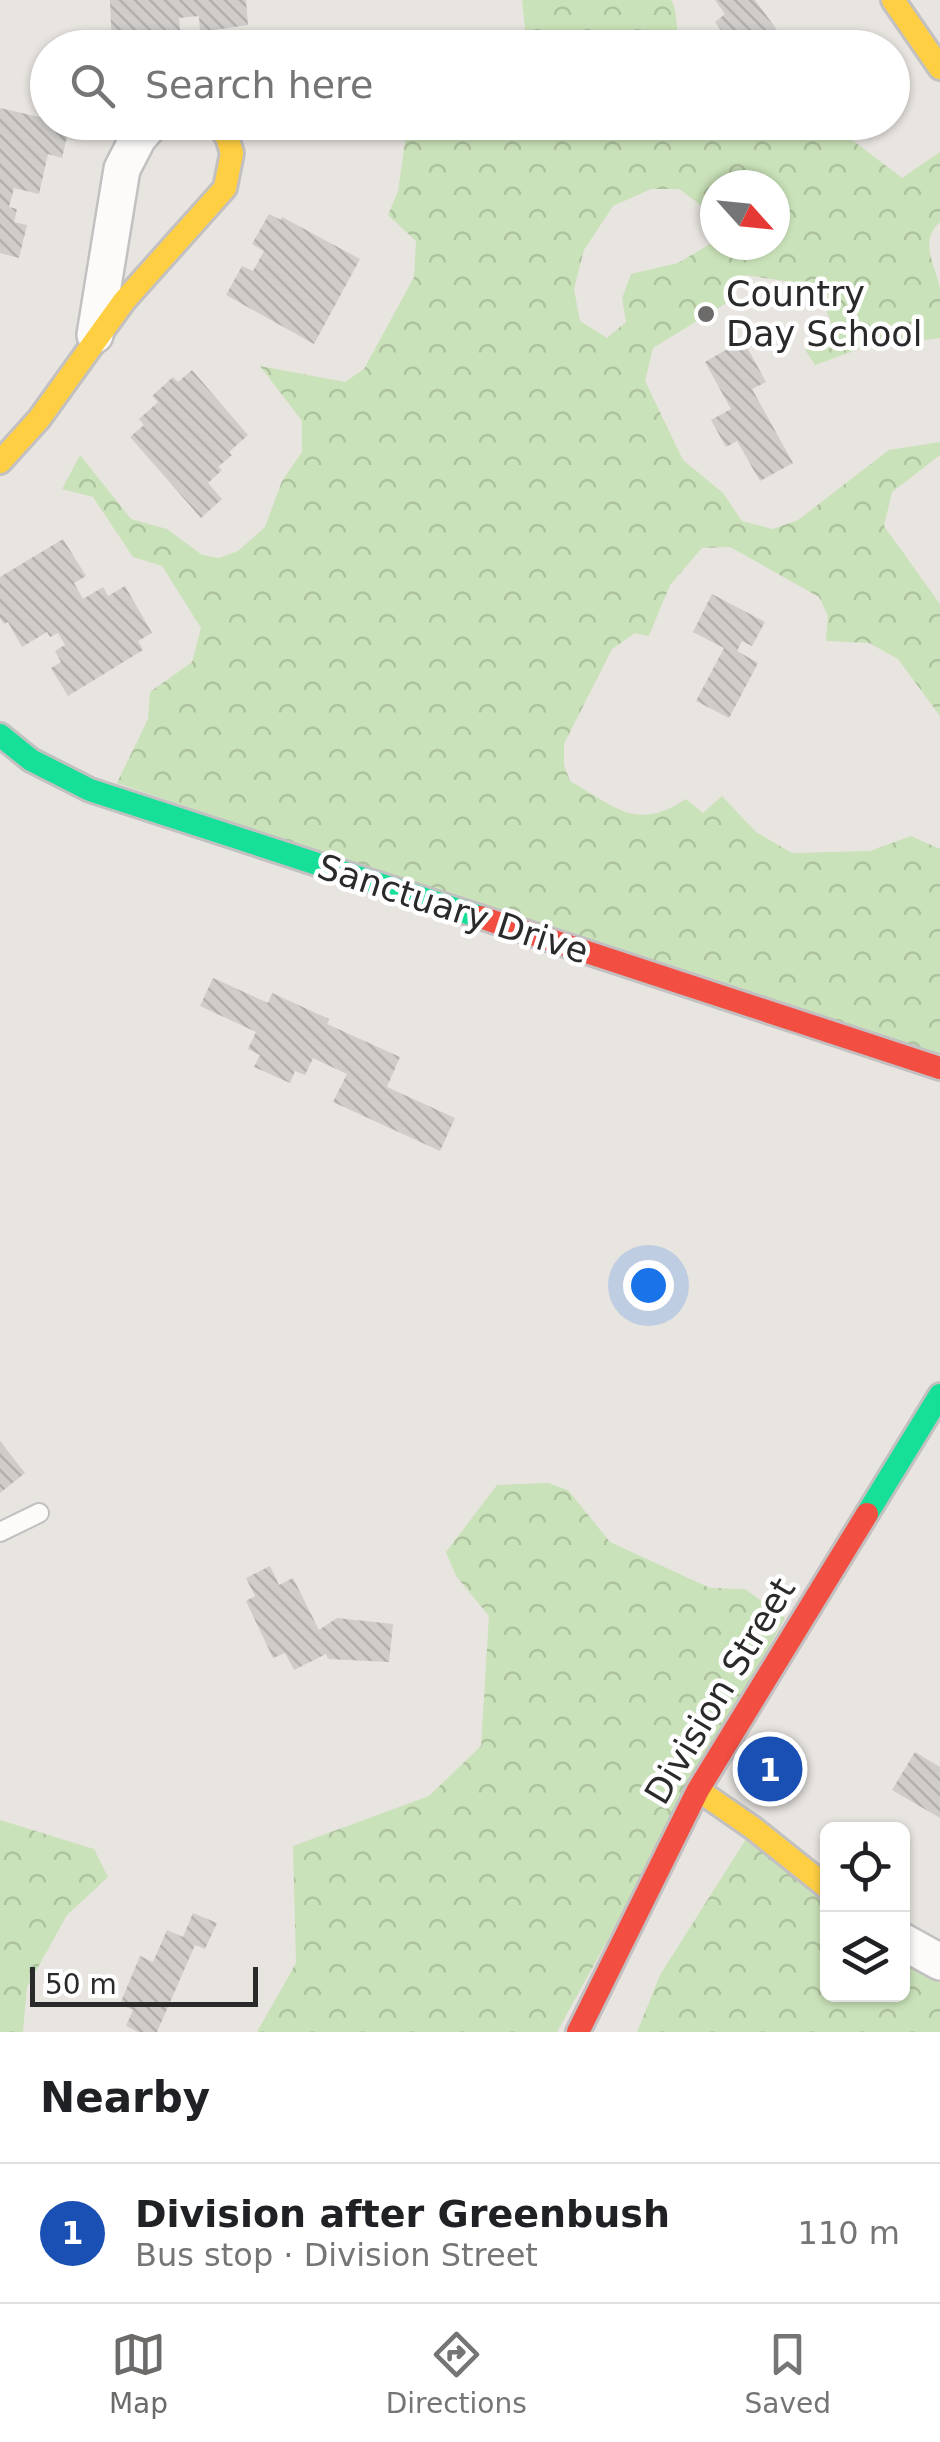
<!DOCTYPE html>
<meta charset="utf-8">
<style>
:root{--surface:#fff;--page:#f2f2f2;--text:#202124;--muted:#757577;--line:#e0e0e0;--accent:#6c6b6a}
body{margin:0;font-family:"DejaVu Sans",sans-serif;background:var(--page);color:var(--text)}
.controls{position:absolute;right:30px;bottom:30px;display:grid;overflow:hidden;border-radius:15px;box-shadow:0 2px 8px #0004}
.controls button{width:90px;height:90px;display:grid;place-items:center;padding:0;border:0;border-bottom:2px solid var(--line);background:var(--surface);color:var(--text);font:50px sans-serif}
.compass{position:absolute;left:700px;top:170px;width:90px;height:90px;border-radius:50%;background:var(--surface);box-shadow:0 2px 8px #0004;rotate:117deg}
.scale{position:absolute;left:30px;bottom:25px;width:228px;box-sizing:border-box;padding-left:10px;border:5px solid #2a2a2a;border-top:0;font-size:28px;line-height:35px;white-space:nowrap;color:#2a2a2a;-webkit-text-stroke:8px #fff;paint-order:stroke}
.you{position:absolute;left:648px;top:1285px;width:35px;height:35px;margin:-25px;border:8px solid #fff;border-radius:50%;background:#1a73e8;box-shadow:0 0 0 15px #1a73e833}
.badge{display:grid;place-items:center;width:65px;height:65px;border-radius:50%;background:var(--accent);color:#fff;font-size:32px;font-weight:700}
.pin{position:absolute;translate:-50% -50%;border:5px solid #fff;box-shadow:0 2px 10px #0006}
.list{margin:0;padding:0;list-style:none}
h2{display:flex;justify-content:space-between;align-items:center;height:130px;margin:0;padding:0 40px;font-size:42px}
h2 small{font-size:32px;font-weight:400;color:var(--muted)}
.list li{display:grid;grid-template-columns:65px 1fr auto;gap:30px;align-items:center;box-sizing:border-box;height:140px;padding:0 40px;border-top:2px solid var(--line)}
.list b{display:block;font-size:38px;white-space:nowrap}
.list p{margin:0;font-size:32px;white-space:nowrap;color:var(--muted)}
.list em{font-size:32px;font-style:normal;color:var(--muted)}
.icon{flex:none;width:55px;height:55px;fill:none;stroke:currentColor;stroke-width:2;stroke-linecap:round;stroke-linejoin:round}
.map{position:relative;flex:none;width:940px;height:2032px;overflow:hidden}
.search{position:absolute;background:var(--surface);box-shadow:0 2px 8px #0004;left:30px;right:30px;top:30px;height:110px;display:flex;align-items:center;gap:25px;box-sizing:border-box;padding:0 35px;border-radius:55px;color:var(--muted);font-size:38px}
.sheet{height:270px;background:var(--surface)}
nav{display:flex;justify-content:space-around;align-items:center;box-sizing:border-box;height:140px;border-top:2px solid var(--line);background:var(--surface);font-size:28px;color:var(--muted)}
nav a{display:grid;justify-items:center;gap:5px}
nav .on{color:var(--accent)}
.map>svg:first-child{display:block}
</style>
<div class="map">
<svg width="940" height="2032" viewBox="0 0 940 2032">
<defs>
<pattern id="forest-crowns" width="20" height="18" patternUnits="userSpaceOnUse" patternTransform="scale(2.5)"><rect width="20" height="18" fill="#cae2b9"/><path d="M2 6a3 3 0 1 1 6 0M12 15a3 3 0 1 1 6 0" fill="none" stroke="#aec29f"/></pattern>
<pattern id="building-back-hatch" width="6" height="6" patternUnits="userSpaceOnUse" patternTransform="scale(2.5)"><rect width="6" height="6" fill="#cfccc9"/><path d="M-1 5l2 2M0 0l6 6M5-1l2 2" fill="none" stroke="#b2afad"/></pattern>
</defs>
<rect width="100%" height="100%" fill="#e8e4e0"/>
<path fill="url(#forest-crowns)" fill-rule="evenodd" d="M522 0H671C680 15 673 34 684 47H515L525 28Z
M438 122 830 123 902 178 940 152V222C918 242 936 266 940 289 940 304 940 322 940 338L862 348 815 365 805 350 825 342 831 322 817 286 746 275 728 302 653 348 645 381 683 460 723 493 742 521 773 529 798 520 889 450 940 442V455L892 492 884 526 940 604V716L898 659 869 643 826 641 828 616 819 597 730 547 702 548 670 585 649 636 635 633 612 649 564 744V765L570 781C616 807 636 832 686 799L703 813 722 796 756 832 792 853 870 851 911 836 940 849V1065L117 783 148 719 150 692 192 662 201 628 162 566 133 557 93 497 62 489 80 455 131 519 167 529 202 555 219 558 238 551 265 527 282 481 302 452V421L260 366 345 382 364 369 414 277 416 241 388 215 398 191 406 135ZM715 185H775V245H715V241L678 263 631 274 622 298 626 322 607 338 580 321 574 289 584 250 613 206 651 189H679L710 212 715 238Z
M548 1483 568 1490 610 1542 710 1588 745 1589 785 1618 557 2032H257L296 1963 293 1846 429 1796 481 1746 489 1616 456 1576 446 1552 497 1485Z
M0 1820 94 1849 108 1877 67 1915 27 1987 23 2032H0Z
M753 1828 827 1884 828 1994H902L903 1941 940 1959V2032H637L660 1975Z"/>
<path fill="url(#building-back-hatch)" d="M110 0H246L248 25 200 32 199 16 179 18 181 43 157 44V48H112Z
M715 0H755L790 48H748L741 38 731 45 715 22 725 14Z
M0 108 48 119V122L70 124 62 158 48 154 39 194 14 188 9 207 17 209 14 222 27 225 19 258 0 253Z
M269 214 281 220 282 217 360 259 314 344 226 295 242 266 253 271 264 251 252 244Z
M743 340 766 382 752 389 793 463 760 481 737 441 726 447 711 420 731 409 705 362Z
M192 370 248 435 229 452 232 455 218 467 222 470 208 483 222 499 201 518 130 437 144 425 139 419 158 402 152 396 173 377 178 382Z
M63 539 86 576 74 583 83 599 103 587 108 596 125 586 152 633 138 641 143 650 68 696 51 668 61 662 55 651 65 645 58 633 50 637 47 632 22 647 8 622 4 624 0 618V577Z
M712 594 765 622 752 646 742 641 737 651 758 663 729 718 696 701 724 648 693 632Z
M213 978 268 1003 272 993 329 1019 327 1024 400 1057 387 1087 455 1118 440 1151 333 1102 347 1074 313 1058 305 1075 295 1071 290 1083 254 1067 260 1055 248 1049 256 1032 200 1006Z
M0 1441 25 1473 0 1493Z
M270 1566 279 1585 293 1578 319 1630 337 1618 393 1624 389 1662 328 1659 326 1654 294 1670 285 1653 273 1658 246 1601 255 1596 246 1578Z
M915 1752 940 1767V1818L892 1790Z
M193 1913 217 1923 205 1949 195 1945 157 2032H138L126 2026 133 2010 120 2004 140 1956 153 1962 167 1930 183 1937Z"/>
<g fill="none" stroke-linecap="round" stroke-linejoin="round">
<g stroke="#c2c0c1" stroke-width="22">
<path id="lane" d="M0 1532 39 1513"/>
</g>
<g stroke="#c2c0c1" stroke-width="40">
<path id="street" d="M95 335 122 169 138 138 152 122
M902 1941 940 1962"/>
</g>
<g stroke="#c2c0c1" stroke-width="28">
<path id="fast" d="M0 735 31 760 90 790 480 917
M867 1514 940 1395"/>
</g>
<g stroke="#c2c0c1" stroke-width="28">
<path id="slow" d="M893 0 940 68
M0 462 39 419 124 301 225 188 232 153 227 137 216 122
M698 1790 753 1828 828 1888"/>
</g>
<g stroke="#c2c0c1" stroke-width="28">
<path id="jam" d="M480 917 940 1068
M578 2032 698 1790 867 1514"/>
</g>
<use href="#lane" stroke="#fcfbfa" stroke-width="18"/>
<use href="#street" stroke="#fcfbfa" stroke-width="35"/>
<use href="#fast" stroke="#16e098" stroke-width="22"/>
<use href="#slow" stroke="#ffcf43" stroke-width="22"/>
<use href="#jam" stroke="#f24e42" stroke-width="22"/>
</g>
<circle fill="#6c6b6a" stroke="#fff" stroke-width="4" cx="706" cy="314" r="10"/>
<g text-anchor="middle" stroke-width="9" stroke-linejoin="round" paint-order="stroke">
<g font-size="35" fill="#2a2a2a" stroke="#fff" text-anchor="start">
<text x="726" y="306">Country<tspan x="726" dy="40">Day School</tspan></text>
</g>
<g font-size="35" fill="#2a2a2a" stroke="#fff">
<text transform="translate(453 909) rotate(18)" y="12">Sanctuary Drive</text>
<text transform="translate(720 1691) rotate(-59)" y="12">Division Street</text>
</g>
</g>
</svg>
<div class="controls">
<button><svg class="icon" aria-label="locate" viewBox="0 0 24 24"><circle cx="12" cy="12" r="6"/><path d="M12 2v4M12 18v4M2 12h4M18 12h4"/></svg></button>
<button><svg class="icon" aria-label="layers" viewBox="0 0 24 24"><path d="M12 4l9 5-9 5-9-5zM3 14l9 5 9-5"/></svg></button>
</div>
<svg class="compass" viewBox="-18 -18 36 36"><path d="M0-13l5 13h-10z" fill="#e53935"/><path d="M0 13l5-13h-10z" fill="#757577"/></svg>
<div class="scale">50 m</div>
<div class="you"></div>
<div class="pin badge" style="left:770px;top:1769px;background:#1a4fb4">1</div>
<div class="search"><svg class="icon" aria-label="search" viewBox="0 0 24 24"><circle cx="10" cy="10" r="6"/><path d="M15 15l6 6"/></svg>Search here</div>
</div>
<section class="sheet">
<h2>Nearby<small></small></h2>
<ul class="list">
<li><span class="badge" style="background:#1a4fb4">1</span><div><b>Division after Greenbush</b><p>Bus stop · Division Street</p></div><em>110 m</em></li>
</ul>
</section>
<nav>
<a class="on"><svg class="icon" aria-label="map" viewBox="0 0 24 24"><path d="M3 6l6-2 6 2 6-2v14l-6 2-6-2-6 2zM9 4v14M15 6v14"/></svg>Map</a>
<a><svg class="icon" aria-label="directions" viewBox="0 0 24 24"><path d="M12 3l9 9-9 9-9-9zM9 14v-3h6M13 9l2 2-2 2"/></svg>Directions</a>
<a><svg class="icon" aria-label="saved" viewBox="0 0 24 24"><path d="M7 4h10v16l-5-4-5 4z"/></svg>Saved</a>
</nav>
